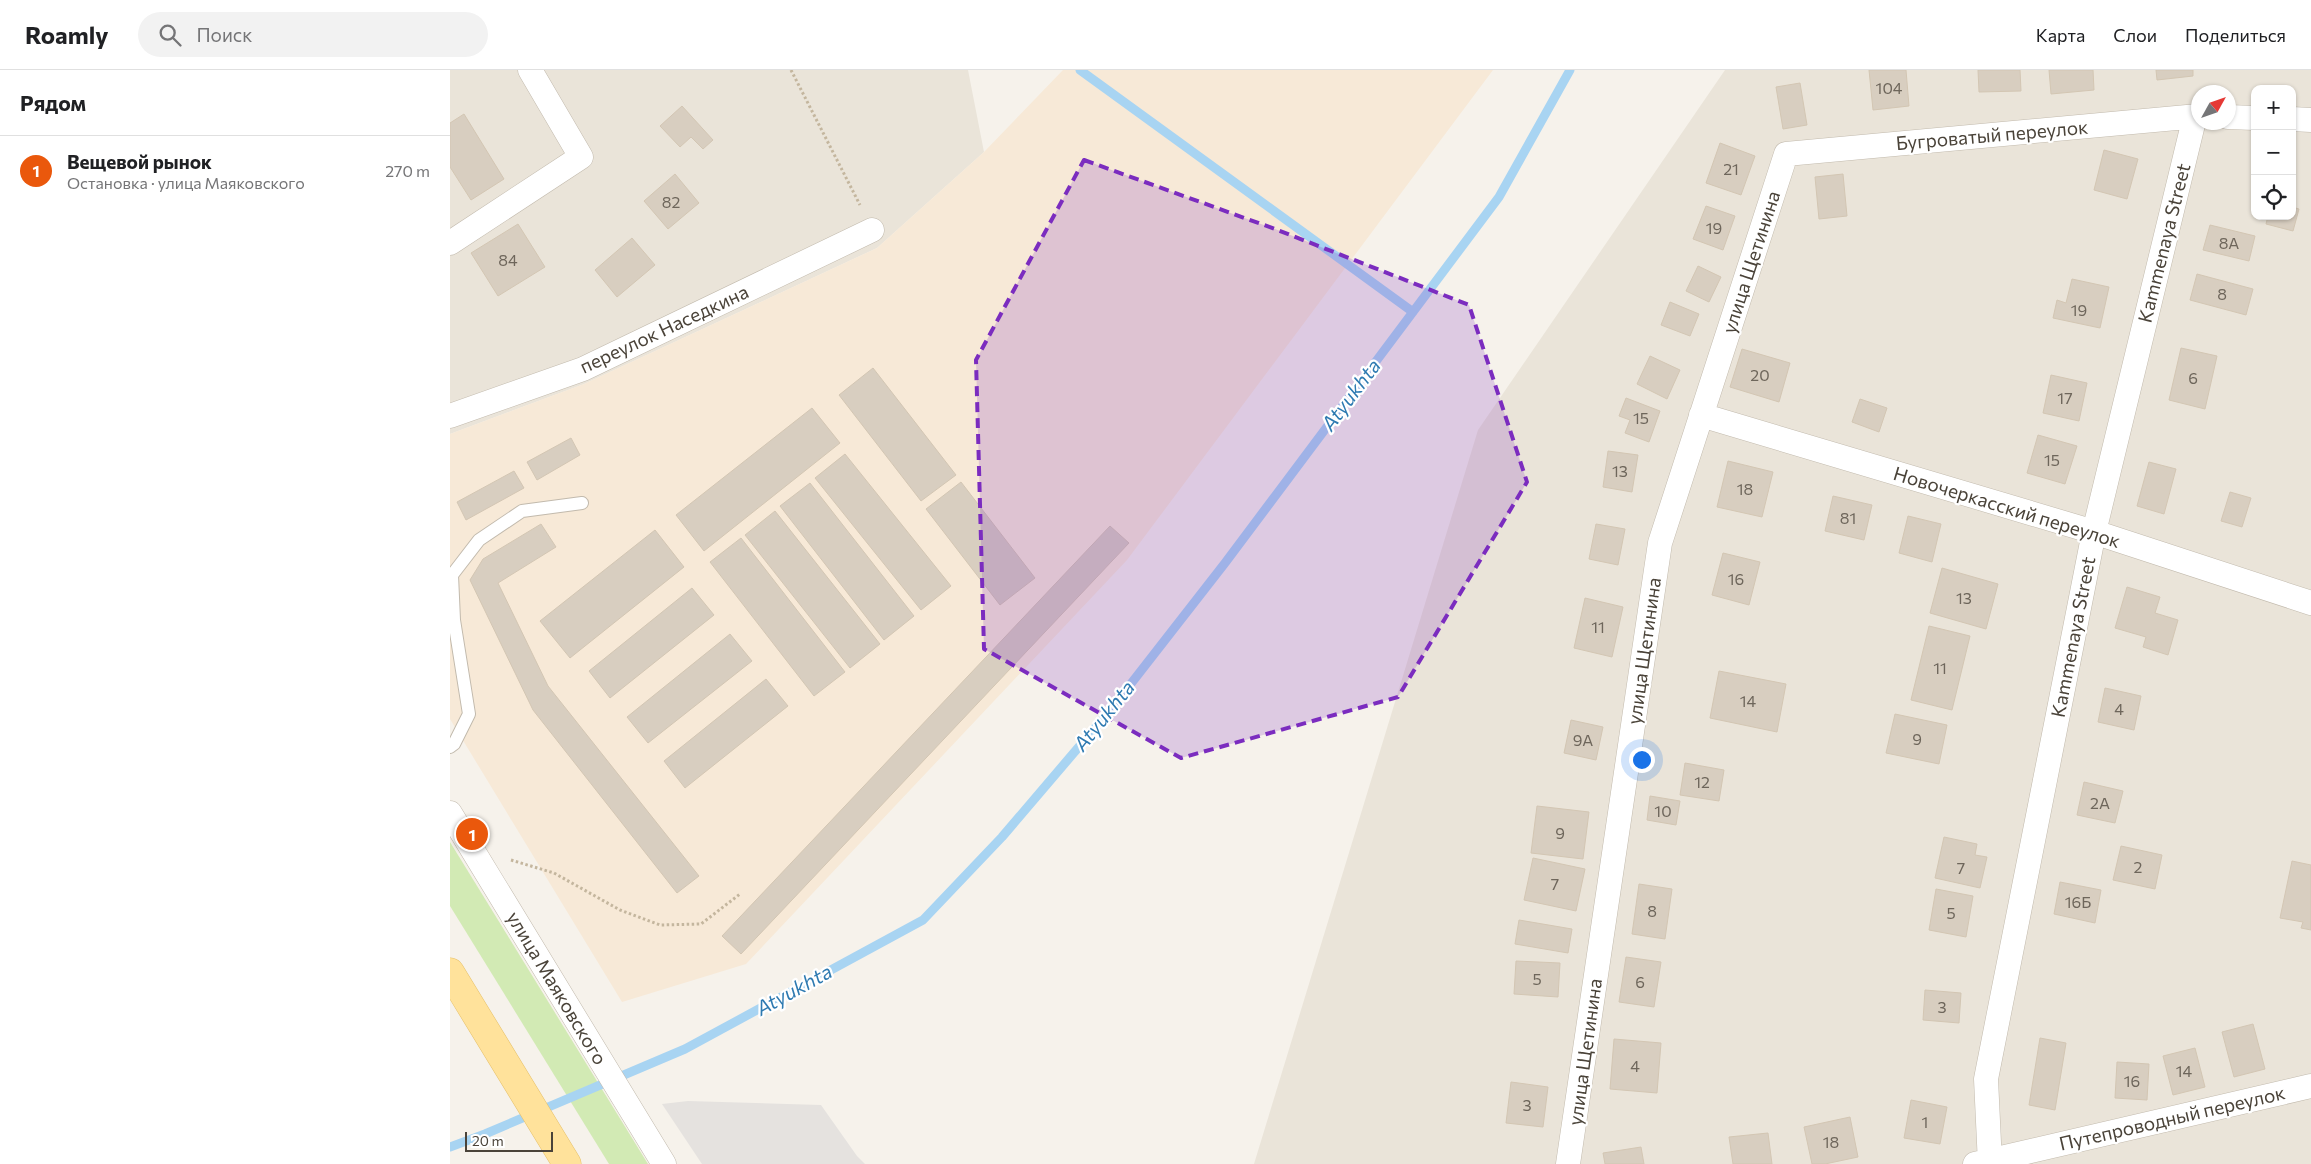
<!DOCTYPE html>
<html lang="ru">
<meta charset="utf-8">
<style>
:root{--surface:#fff;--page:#f2f2f2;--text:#202124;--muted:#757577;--line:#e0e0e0;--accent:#ea580c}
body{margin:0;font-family:Commissioner,sans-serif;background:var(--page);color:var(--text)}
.controls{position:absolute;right:15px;top:15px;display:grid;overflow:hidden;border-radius:10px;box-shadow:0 1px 4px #0004}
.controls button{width:45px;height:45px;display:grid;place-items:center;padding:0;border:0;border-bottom:1px solid var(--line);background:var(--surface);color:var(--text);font:25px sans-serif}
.compass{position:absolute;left:1741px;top:15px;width:45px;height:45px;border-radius:50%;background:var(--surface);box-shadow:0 1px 4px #0004;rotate:50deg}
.scale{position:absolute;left:15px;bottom:12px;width:88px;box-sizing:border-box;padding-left:5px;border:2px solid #4a4339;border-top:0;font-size:14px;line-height:18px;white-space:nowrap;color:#4a4339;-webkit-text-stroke:4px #fff;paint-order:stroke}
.you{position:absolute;left:1191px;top:689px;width:18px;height:18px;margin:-12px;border:4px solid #fff;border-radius:50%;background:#1a73e8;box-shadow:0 0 0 8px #1a73e833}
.badge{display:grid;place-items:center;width:32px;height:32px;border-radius:50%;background:var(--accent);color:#fff;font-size:16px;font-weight:700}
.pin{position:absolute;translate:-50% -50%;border:2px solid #fff;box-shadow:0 1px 5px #0006}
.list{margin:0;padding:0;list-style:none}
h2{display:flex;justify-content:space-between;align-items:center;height:65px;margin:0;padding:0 20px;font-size:21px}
h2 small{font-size:16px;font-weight:400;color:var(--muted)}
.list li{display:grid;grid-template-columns:32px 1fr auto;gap:15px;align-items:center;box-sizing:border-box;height:70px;padding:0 20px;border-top:1px solid var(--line)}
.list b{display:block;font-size:19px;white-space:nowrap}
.list p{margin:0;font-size:16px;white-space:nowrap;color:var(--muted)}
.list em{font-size:16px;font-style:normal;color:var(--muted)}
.icon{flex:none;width:28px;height:28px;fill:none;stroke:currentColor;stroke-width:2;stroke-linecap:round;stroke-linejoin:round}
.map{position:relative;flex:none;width:1861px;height:1094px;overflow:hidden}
header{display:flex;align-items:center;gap:30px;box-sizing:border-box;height:70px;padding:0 25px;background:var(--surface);border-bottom:1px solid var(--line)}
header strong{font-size:24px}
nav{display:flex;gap:28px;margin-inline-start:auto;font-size:18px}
.search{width:350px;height:45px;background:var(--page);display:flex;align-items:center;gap:12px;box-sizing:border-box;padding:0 18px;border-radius:28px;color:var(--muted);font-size:19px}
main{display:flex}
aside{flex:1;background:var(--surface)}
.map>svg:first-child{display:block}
</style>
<header>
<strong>Roamly</strong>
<div class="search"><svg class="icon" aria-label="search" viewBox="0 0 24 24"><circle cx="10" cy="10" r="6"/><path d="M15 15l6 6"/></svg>Поиск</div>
<nav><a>Карта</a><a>Слои</a><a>Поделиться</a></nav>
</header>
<main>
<aside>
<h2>Рядом<small></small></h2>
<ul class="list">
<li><span class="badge">1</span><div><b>Вещевой рынок</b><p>Остановка · улица Маяковского</p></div><em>270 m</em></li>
</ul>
</aside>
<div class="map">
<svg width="1861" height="1094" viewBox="0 0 1861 1094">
<rect width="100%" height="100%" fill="#f6f2eb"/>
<path fill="#eae4d9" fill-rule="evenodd" d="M0 0H518L534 82 427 178 134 314 0 364Z
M1275 0H1861V1094H804L1028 360ZM1805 19H1842V146H1805ZM1748 22H1778V52H1748Z"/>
<path fill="#f7e9d7" d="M613 0H1043L677 490 296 894 172 932 0 649V364L134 314 427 178 534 82Z"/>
<path fill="#d2eab4" d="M0 772 198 1094H159L0 836Z"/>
<path fill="#e5e2df" d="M238 1031 371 1035 407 1086 415 1094H252L212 1034Z"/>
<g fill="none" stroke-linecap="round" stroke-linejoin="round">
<path stroke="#a8d4f2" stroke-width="9" d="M630 0 963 242
M0 1077 35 1064 235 979 473 850 552 767 662 638 775 493 1049 127 1120 0"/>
</g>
<path fill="#d8cec0" stroke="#d3c6b3" d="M1419 0H1456L1459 36 1423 40Z
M1528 0H1570L1571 21 1529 22Z
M1599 0H1643L1644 20 1601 24Z
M1706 0H1743V6L1707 10Z
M1350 13 1357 55 1333 59 1326 17Z
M232 36 263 70 253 79 241 67 230 77 210 56Z
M14 44 54 109 21 130 0 97V53Z
M1270 73 1305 86 1291 125 1256 113Z
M1654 80 1688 89 1677 129 1644 120Z
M225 104 249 133 218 159 194 131Z
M1393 104 1397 146 1369 149 1365 107Z
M1256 136 1285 146 1273 180 1243 169Z
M1842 137 1849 139 1843 161 1816 154 1818 146H1842Z
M68 154 95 197 48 226 21 183Z
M1760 155 1805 166 1799 191 1753 180Z
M182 168 205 195 167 227 145 200Z
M1248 196 1271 207 1259 232 1236 221Z
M1747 204 1803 219 1796 245 1740 230Z
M1622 209 1659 217 1650 258 1603 248 1607 230 1616 233Z
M1220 232 1249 244 1240 266 1211 255Z
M1731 278 1767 286 1755 339 1719 330Z
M1292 279 1340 293 1329 332 1280 317Z
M1200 286 1230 300 1217 329 1187 314Z
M423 298 506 405 471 431 389 325Z
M1601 305 1637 313 1629 351 1593 343Z
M1176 328 1210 341 1199 372 1175 363 1180 350 1169 346Z
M1410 329 1437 338 1429 362 1402 352Z
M362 338 390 373 254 481 226 445Z
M1588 365 1627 376 1615 414 1577 403Z
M121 368 130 385 87 410 77 392Z
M1158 381 1188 385 1182 422 1153 417Z
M395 384 501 516 471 540 365 408Z
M1278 391 1323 402 1312 447 1267 437Z
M1699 392 1726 399 1714 444 1687 436Z
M64 401 74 418 16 450 7 432Z
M511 412 585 508 550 535 476 439Z
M360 413 464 546 434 570 330 436Z
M1780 422 1801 428 1792 457 1771 451Z
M1383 426 1422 435 1414 470 1375 461Z
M325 441 430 574 400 598 295 465Z
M1458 446 1491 454 1482 492 1449 483Z
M91 454 106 477 48 513 98 616 249 806 227 823 83 640 20 510 33 489Z
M1146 454 1175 459 1168 495 1139 489Z
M660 456 679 473 291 884 272 866Z
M205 460 234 497 120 588 90 551Z
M291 468 395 602 364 626 260 492Z
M1273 483 1310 492 1299 535 1262 525Z
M1492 498 1548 514 1536 559 1480 543Z
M1677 517 1710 527 1705 543 1728 550 1718 585 1693 577 1696 567 1665 558Z
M242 518 264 545 160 628 139 601Z
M1135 528 1173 537 1162 587 1124 578Z
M1479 556 1520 566 1502 640 1461 630Z
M280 564 302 591 198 673 177 647Z
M1269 601 1336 614 1327 662 1260 648Z
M316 609 338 636 235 718 214 691Z
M1655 618 1691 626 1684 660 1648 652Z
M1445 644 1497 655 1489 694 1436 683Z
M1121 650 1153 657 1146 690 1114 683Z
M1235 693 1274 700 1269 731 1230 725Z
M1634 712 1673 721 1665 753 1627 745Z
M1200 726 1230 731 1226 755 1197 750Z
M1087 736 1139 742 1133 789 1081 783Z
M1494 767 1527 774 1525 785 1537 787 1530 818 1485 808Z
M1671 776 1712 785 1705 819 1663 810Z
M1083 788 1135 799 1126 841 1074 830Z
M1842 791 1861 795V860L1851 858 1853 852 1830 848Z
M1610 812 1651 820 1645 853 1604 844Z
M1189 814 1222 819 1215 869 1182 864Z
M1486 819 1523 826 1516 867 1479 860Z
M1069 850 1122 859 1118 883 1065 874Z
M1176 887 1211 892 1204 937 1169 932Z
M1066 891 1110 893 1108 927 1064 924Z
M1475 920 1511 923 1509 953 1473 950Z
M1803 954 1815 999 1784 1007 1772 962Z
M1590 968 1616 973 1605 1040 1579 1035Z
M1164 969 1211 973 1207 1023 1160 1019Z
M1745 978 1755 1017 1723 1025 1713 986Z
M1667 992 1699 994 1697 1030 1665 1028Z
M1061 1012 1098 1017 1093 1057 1056 1053Z
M1461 1030 1497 1037 1490 1074 1454 1068Z
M1400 1047 1408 1087 1375 1094H1362L1354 1057Z
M1318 1063 1322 1094H1283L1279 1067Z
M1191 1077 1194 1094H1155L1153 1083Z"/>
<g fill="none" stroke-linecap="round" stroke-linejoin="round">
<g stroke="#c2baad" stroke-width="14">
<path id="service" d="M0 677 4 674 19 644 4 550 2 505 29 470 72 441 132 433"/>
</g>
<g stroke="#c2baad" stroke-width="25">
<path id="minor" d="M1778 47 1805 48
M1842 49 1861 50
M0 173 131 87 80 0
M1251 345 1644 462 1861 533
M0 346 133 299 422 160
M0 743 214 1094
M1118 1094 1210 473 1336 84 1748 46
M1525 1094 1861 1016
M1540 1094 1536 1009 1644 462 1745 46"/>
</g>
<g stroke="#e6c069" stroke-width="29">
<path id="primary" d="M0 902 117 1094"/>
</g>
<path stroke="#c4b69e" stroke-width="3" stroke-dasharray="2.5 2.5" stroke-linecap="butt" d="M341 0 410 135
M61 790 104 803 170 840 210 855 251 854 290 824"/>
<use href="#service" stroke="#fff" stroke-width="12"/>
<use href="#minor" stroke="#fff" stroke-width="24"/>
<use href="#primary" stroke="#ffe29b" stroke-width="28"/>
</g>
<path fill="#7b2cbf" fill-opacity="0.2" stroke="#7b2cbf" stroke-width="4" stroke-dasharray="10 6" stroke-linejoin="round" d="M634 90 825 159 1019 235 1077 412 948 627 731 688 534 579 526 290Z"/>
<g text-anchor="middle" stroke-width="4.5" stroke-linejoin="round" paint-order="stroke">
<g font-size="16" fill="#6e665b">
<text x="1439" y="24">104</text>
<text x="1281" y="105">21</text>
<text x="221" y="138">82</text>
<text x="1264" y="164">19</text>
<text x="1779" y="179">8А</text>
<text x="58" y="196">84</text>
<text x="1772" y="230">8</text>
<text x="1629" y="246">19</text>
<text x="1310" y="311">20</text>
<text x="1743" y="314">6</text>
<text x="1615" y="334">17</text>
<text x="1191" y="354">15</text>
<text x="1602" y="396">15</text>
<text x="1170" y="407">13</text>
<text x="1295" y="425">18</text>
<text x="1398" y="454">81</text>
<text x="1286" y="515">16</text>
<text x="1514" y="534">13</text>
<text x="1148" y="563">11</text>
<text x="1490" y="604">11</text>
<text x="1298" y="637">14</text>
<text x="1669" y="645">4</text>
<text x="1467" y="675">9</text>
<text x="1133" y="676">9А</text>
<text x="1252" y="718">12</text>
<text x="1650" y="739">2А</text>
<text x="1213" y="747">10</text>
<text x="1110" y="769">9</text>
<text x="1688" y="803">2</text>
<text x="1511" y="804">7</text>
<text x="1105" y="820">7</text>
<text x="1628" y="838">16Б</text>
<text x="1202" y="847">8</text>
<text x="1501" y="849">5</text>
<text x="1087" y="915">5</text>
<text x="1190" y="918">6</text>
<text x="1492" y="943">3</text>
<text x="1185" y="1002">4</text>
<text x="1734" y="1007">14</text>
<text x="1682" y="1017">16</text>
<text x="1077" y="1041">3</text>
<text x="1475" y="1058">1</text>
<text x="1381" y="1078">18</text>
</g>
<g font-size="19" fill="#4a4339" stroke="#fff">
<text transform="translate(1542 65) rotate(-5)" y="7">Бугроватый переулок</text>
<text transform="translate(1714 173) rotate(-76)" y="7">Kammenaya Street</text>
<text transform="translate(1301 192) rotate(-72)" y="7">улица Щетинина</text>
<text transform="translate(214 259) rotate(-25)" y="7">переулок Наседкина</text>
<text transform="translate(1557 437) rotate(17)" y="7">Новочеркасский переулок</text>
<text transform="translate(1623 567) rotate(-79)" y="7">Kammenaya Street</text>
<text transform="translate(1194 581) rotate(-82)" y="7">улица Щетинина</text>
<text transform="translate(107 918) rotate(59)" y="7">улица Маяковского</text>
<text transform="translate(1135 982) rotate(-82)" y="7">улица Щетинина</text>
<text transform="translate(1722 1048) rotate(-13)" y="7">Путепроводный переулок</text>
</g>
<g font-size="20" font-style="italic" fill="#2e7ab1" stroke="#fff">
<text transform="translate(901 325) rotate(-53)" y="7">Atyukhta</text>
<text transform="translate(654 646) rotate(-51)" y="7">Atyukhta</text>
<text transform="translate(344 920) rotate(-29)" y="7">Atyukhta</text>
</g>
</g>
</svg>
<div class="controls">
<button>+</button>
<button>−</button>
<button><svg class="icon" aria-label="locate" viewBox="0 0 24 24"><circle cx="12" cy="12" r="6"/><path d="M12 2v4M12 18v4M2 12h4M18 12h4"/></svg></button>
</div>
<svg class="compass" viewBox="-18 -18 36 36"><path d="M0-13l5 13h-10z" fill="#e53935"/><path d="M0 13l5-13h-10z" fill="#757577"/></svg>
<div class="scale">20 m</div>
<div class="you"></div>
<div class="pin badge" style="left:22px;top:764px">1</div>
</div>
</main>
